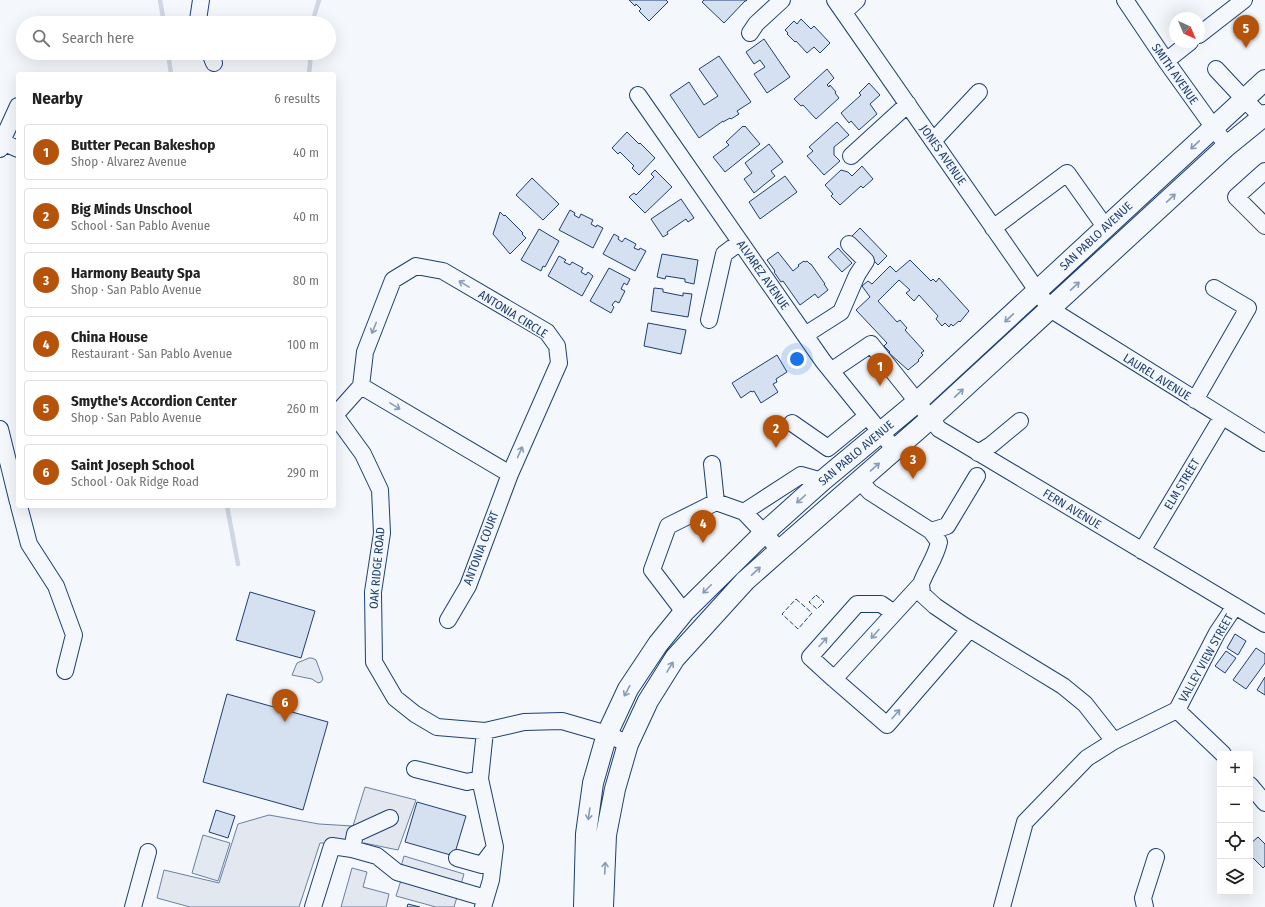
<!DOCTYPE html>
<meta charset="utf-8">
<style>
:root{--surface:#fff;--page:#f2f2f2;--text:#222;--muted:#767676;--line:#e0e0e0;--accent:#b45309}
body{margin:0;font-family:"Fira Sans Condensed",sans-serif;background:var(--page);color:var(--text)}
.controls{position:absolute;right:12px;bottom:12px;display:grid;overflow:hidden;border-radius:4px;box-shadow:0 4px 16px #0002}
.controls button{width:36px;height:36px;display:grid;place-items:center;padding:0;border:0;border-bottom:1px solid var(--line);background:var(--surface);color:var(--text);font:20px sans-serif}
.compass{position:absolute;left:1169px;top:12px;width:36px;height:36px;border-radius:50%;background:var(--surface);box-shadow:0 4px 16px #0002;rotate:136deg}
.you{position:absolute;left:797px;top:359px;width:14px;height:14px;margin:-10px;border:3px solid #fff;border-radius:50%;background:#1a73e8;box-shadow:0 0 0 6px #1a73e833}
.badge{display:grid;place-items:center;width:26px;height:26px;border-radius:50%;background:var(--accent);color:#fff;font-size:13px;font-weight:700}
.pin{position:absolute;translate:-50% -33px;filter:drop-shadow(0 1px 2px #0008)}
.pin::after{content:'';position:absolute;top:21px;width:14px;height:12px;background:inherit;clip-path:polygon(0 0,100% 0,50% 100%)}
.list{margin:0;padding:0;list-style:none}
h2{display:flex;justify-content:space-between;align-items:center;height:52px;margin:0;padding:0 16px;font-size:17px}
h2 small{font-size:13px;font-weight:400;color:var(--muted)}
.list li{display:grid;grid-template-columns:26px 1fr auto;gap:12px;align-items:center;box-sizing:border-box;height:56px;margin:0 8px 8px;padding:0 8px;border:1px solid var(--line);border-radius:4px}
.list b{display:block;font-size:15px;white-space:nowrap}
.list p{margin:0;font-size:13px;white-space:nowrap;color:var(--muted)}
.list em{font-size:13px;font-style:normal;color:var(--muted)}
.icon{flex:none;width:22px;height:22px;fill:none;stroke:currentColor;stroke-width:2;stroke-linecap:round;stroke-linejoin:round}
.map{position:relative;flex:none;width:1265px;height:907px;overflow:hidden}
.search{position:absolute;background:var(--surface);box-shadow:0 4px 16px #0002;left:16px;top:16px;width:320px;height:44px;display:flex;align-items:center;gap:10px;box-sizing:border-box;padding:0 14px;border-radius:22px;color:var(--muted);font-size:15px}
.panel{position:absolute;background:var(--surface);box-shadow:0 4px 16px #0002;left:16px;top:72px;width:320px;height:436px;border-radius:4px}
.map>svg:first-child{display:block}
</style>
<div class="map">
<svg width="1265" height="907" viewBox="0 0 1265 907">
<rect width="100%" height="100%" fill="#f4f7fb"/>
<path fill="#e3e9f0" stroke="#687fa3" d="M309 658H312L316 660 323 679 321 682 318 683 312 679 292 675 297 663Z
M203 835 230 843 218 881 192 873Z"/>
<path fill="#e3e8f0" stroke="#687fa3" d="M365 787 416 800 398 850 364 843H320L299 907H190L157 898 164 870 219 883 238 824 269 815 319 824 353 826Z
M404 856 464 874 454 907H436L396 896 403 874 399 873Z
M352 868 367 872 363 887 389 894 386 907H341Z"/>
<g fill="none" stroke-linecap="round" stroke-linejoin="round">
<path stroke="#cfd7e4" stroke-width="4.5" d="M160 0 164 23
M313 23 315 13 319 0
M168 53 171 74
M309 74 311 53
M227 506 238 564"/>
</g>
<path fill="#d5e0f0" stroke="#1d3f73" d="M629 0H666L668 2 649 21 639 11 641 9 636 4 635 6Z
M704 0H747L746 1H745L724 23 702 2Z
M801 19 811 29 814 26 830 43 820 53 814 47 807 53 796 41 795 42 787 34 788 33 785 30 794 21 797 24Z
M764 39 790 77 767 93 754 74 765 67 760 60 754 64 746 52Z
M719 56 751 102 737 111 739 114 731 119 730 118 723 122V121L699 138 670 95 689 82 704 105 718 96 699 69Z
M827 69 834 78 827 85 829 87 830 85 836 92 835 93 839 98 816 119 803 105 801 106 794 99Z
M869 83 880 95 870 104 877 114 859 130 851 121 849 123 841 113 861 95 859 93Z
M837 122 849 135 834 147V155L840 161 824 175 807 156 813 151 809 147Z
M743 126 744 127 745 126 760 144 725 172 713 157 729 145 726 142Z
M627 132 639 144 640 143 655 158 639 175 632 168 634 166 620 152 618 154 612 148Z
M769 144 783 162 771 171 775 176 754 193 744 179 752 173 745 163Z
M862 166 873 179 863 188 861 186 840 205 831 196 833 194 825 185 841 170 848 172 852 176Z
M655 170 672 187 645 213 629 197 634 193 636 195 654 177 651 174Z
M785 176 797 192 760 219 749 202Z
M532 178 559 204 543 220 516 195Z
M681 199 694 218 688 222 686 219 667 232 668 234 663 237 651 219Z
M570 210 575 213 574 215 579 218 581 214 593 220 591 224 596 227 597 225 603 228 593 248 559 230Z
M500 212 504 216 505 215 523 233 522 234 526 238 510 254 493 234Z
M860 228 887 256 878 265 851 237Z
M539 229 559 241 545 267 543 266 541 271 521 260Z
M614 234 619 237 618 239 622 242 625 238 636 244 634 248 639 250 640 248 646 251 635 271 603 254Z
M838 248 852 263 842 272 828 257Z
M778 252 793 271 799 266 798 265 804 261 805 262 807 261 810 264H811L825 284H824L828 290 818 298 815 294 800 305 783 281 781 282 774 272 775 271 767 260Z
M662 254 698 260 694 284 685 282V279L666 276 665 279 657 277Z
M559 256 566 260 564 262 570 265 572 262 583 268 581 272 586 275 588 272 593 276 582 296 548 276Z
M910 260 931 281 933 279 936 282 939 278 969 311 960 322 959 321 953 326 951 324 949 327 945 323 942 326 936 319 938 316 919 295 914 301 906 293 910 290 899 280 878 301 897 322 900 320 907 328 905 330 924 351 921 353 923 355 918 360 919 361 908 370 889 353 890 352 884 346 887 343 856 310 870 297 862 286 868 281 872 284 890 266 896 272Z
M609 268 630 279 627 285 624 283 621 289 625 291 619 303 615 301 612 305 614 307 611 313 590 301Z
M654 288 663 289V292L683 296V293L692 294 688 317 651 311Z
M648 323 686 330 681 354 644 346Z
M777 355 787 372 776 379 777 382 773 384 778 392 761 403 754 391 752 392 751 391 741 398 732 383Z
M250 592 315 611 301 658 236 640Z
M1235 634 1246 641 1238 655 1227 648Z
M1256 648 1265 654V663L1246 689 1233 680Z
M1226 651 1236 658 1225 673 1215 666Z
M1265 677V695L1257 690Z
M227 694 328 722 303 810 203 782Z
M417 802 466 816 454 856 405 842Z
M216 810 235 816 228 838 209 832Z
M1258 837 1265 844V866L1263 868 1252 857 1250 859V844Z
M408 904 420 907H407Z"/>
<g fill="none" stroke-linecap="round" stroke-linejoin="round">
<g stroke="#1d3f73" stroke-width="18">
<path id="minor" d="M835 0 1050 309 1265 443
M1125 0 1166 61 1227 146
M844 12 857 0
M199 23 198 20 201 0
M750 33 756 24 782 0
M1199 35 1244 0
M210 53 214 63
M1166 61 1190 42
M1216 69 1244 99 1265 120
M638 95 823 361 895 450
M0 141 18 149
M933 141 979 92
M0 149 2 141 18 106
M851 156 908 104
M1265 171 1236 197 1265 226
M993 228 1067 173 1106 228
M709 320 724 254 740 242
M805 335 841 312 857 275 866 261 849 244
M831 371 871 344 939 429 1265 624
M1195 400 1248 308 1214 288
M334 414 363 454 380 490 382 533 373 592 374 662 395 698 415 714 437 727 485 731 524 722 562 721 607 734 628 744
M336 414 361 386 365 352 393 280 416 266 443 271 547 332 557 346 559 363 510 474 361 386
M792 423 828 448 867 416
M0 429 18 502
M978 453 991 445 1020 421
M712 464 716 502 744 512 780 550
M860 481 870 492 931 531 939 542C936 557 926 570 921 584L834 679 887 725 970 629
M19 506 29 544 56 586 74 635 65 671
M744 512 801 475 822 481
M931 531 947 526 977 476
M1142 551 1222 417
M921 584 922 594 935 606 963 625 1063 686 1085 704 1114 741
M684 612 652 570 668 526 716 502
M448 620 468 586 510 474
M834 679 810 657 857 604H881L894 613
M1177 710 1217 633 1235 606
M1177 710 1223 754
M415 769 467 782 480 779
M1250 785 1265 803
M352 849 355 834 390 818
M457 858 482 865 494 849
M133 907 148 852
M313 907 332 846 352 849 377 856 397 872 485 898
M483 907 491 880 495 847 480 779 485 731
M1002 907 1025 822 1087 758 1114 741 1177 710
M1145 907 1143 898 1156 857"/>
</g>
<g stroke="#1d3f73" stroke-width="22">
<path id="major" d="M584 907 586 834 593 783 607 734 628 689 658 644 684 612 764 533 822 481 917 402 1265 80
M603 907 606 835 615 789 628 744 648 701 675 658 745 581 780 550 930 419 1227 146 1265 115"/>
</g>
<use href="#minor" stroke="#f4f7fb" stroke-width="16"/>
<use href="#major" stroke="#f4f7fb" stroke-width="20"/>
<path stroke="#1d3f73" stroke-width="1" stroke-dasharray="5 2" stroke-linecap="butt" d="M816 595 824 602 817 609 809 602Z
M796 599 812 613 798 629 782 614Z"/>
</g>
<defs><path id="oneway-shaft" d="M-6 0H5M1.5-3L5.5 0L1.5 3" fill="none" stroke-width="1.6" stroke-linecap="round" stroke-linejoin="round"/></defs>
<g stroke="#889bb7">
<use href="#oneway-shaft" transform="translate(1195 145) rotate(137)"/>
<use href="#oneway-shaft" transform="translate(1171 198) rotate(-43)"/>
<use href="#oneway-shaft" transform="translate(464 284) rotate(-149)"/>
<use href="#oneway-shaft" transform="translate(1075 286) rotate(-43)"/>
<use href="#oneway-shaft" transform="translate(1009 318) rotate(137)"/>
<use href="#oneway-shaft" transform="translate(374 328) rotate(112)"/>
<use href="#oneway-shaft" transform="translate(959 393) rotate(-43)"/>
<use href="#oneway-shaft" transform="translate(395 406) rotate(31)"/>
<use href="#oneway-shaft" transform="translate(520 452) rotate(-66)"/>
<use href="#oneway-shaft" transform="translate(875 467) rotate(-41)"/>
<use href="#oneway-shaft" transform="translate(801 499) rotate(138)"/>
<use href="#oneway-shaft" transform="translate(756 571) rotate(-43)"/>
<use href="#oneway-shaft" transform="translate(707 589) rotate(135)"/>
<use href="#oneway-shaft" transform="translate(875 634) rotate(132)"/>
<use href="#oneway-shaft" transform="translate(823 642) rotate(-48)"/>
<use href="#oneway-shaft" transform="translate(670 667) rotate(-58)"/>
<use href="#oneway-shaft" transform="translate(627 691) rotate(118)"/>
<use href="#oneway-shaft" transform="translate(896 714) rotate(-49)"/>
<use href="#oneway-shaft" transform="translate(589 814) rotate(98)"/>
<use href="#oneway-shaft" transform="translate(605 868) rotate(-87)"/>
</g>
<g text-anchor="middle" stroke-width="3" stroke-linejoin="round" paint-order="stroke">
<g font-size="12" fill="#1d3f73" stroke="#f4f7fb">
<text transform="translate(1175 74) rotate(55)" y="4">SMITH AVENUE</text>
<text transform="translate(943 155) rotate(55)" y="4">JONES AVENUE</text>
<text transform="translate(1096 236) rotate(-43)" y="4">SAN PABLO AVENUE</text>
<text transform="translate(763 275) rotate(55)" y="4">ALVAREZ AVENUE</text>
<text transform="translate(513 314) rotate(32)" y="4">ANTONIA CIRCLE</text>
<text transform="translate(1157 377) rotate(32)" y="4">LAUREL AVENUE</text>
<text transform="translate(856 453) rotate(-40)" y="4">SAN PABLO AVENUE</text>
<text transform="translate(1182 484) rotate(-59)" y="4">ELM STREET</text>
<text transform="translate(1072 509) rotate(31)" y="4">FERN AVENUE</text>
<text transform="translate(481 548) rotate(-69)" y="4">ANTONIA COURT</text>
<text transform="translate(377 568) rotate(-85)" y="4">OAK RIDGE ROAD</text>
<text transform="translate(1206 658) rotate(-61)" y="4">VALLEY VIEW STREET</text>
</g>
</g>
</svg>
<div class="controls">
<button>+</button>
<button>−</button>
<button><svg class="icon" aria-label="locate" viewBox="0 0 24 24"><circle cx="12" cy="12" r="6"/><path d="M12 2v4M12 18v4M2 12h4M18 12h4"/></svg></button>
<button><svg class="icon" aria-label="layers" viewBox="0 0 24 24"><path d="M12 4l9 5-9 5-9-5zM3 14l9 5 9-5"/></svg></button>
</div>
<svg class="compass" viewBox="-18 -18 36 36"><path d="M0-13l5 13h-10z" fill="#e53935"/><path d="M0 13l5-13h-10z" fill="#767676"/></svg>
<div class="you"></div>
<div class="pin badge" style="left:880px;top:386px">1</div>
<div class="pin badge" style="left:776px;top:448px">2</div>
<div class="pin badge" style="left:913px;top:479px">3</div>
<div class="pin badge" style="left:703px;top:543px">4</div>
<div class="pin badge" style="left:1246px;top:48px">5</div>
<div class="pin badge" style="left:285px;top:722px">6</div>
<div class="search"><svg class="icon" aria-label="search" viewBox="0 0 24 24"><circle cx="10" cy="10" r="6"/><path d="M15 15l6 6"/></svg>Search here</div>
<section class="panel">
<h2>Nearby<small>6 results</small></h2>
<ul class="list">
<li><span class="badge">1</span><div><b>Butter Pecan Bakeshop</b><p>Shop · Alvarez Avenue</p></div><em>40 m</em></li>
<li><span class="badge">2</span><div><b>Big Minds Unschool</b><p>School · San Pablo Avenue</p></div><em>40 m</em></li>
<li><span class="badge">3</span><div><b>Harmony Beauty Spa</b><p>Shop · San Pablo Avenue</p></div><em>80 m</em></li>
<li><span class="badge">4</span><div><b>China House</b><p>Restaurant · San Pablo Avenue</p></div><em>100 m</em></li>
<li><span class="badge">5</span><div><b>Smythe's Accordion Center</b><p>Shop · San Pablo Avenue</p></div><em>260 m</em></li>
<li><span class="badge">6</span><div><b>Saint Joseph School</b><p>School · Oak Ridge Road</p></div><em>290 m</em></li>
</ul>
</section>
</div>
